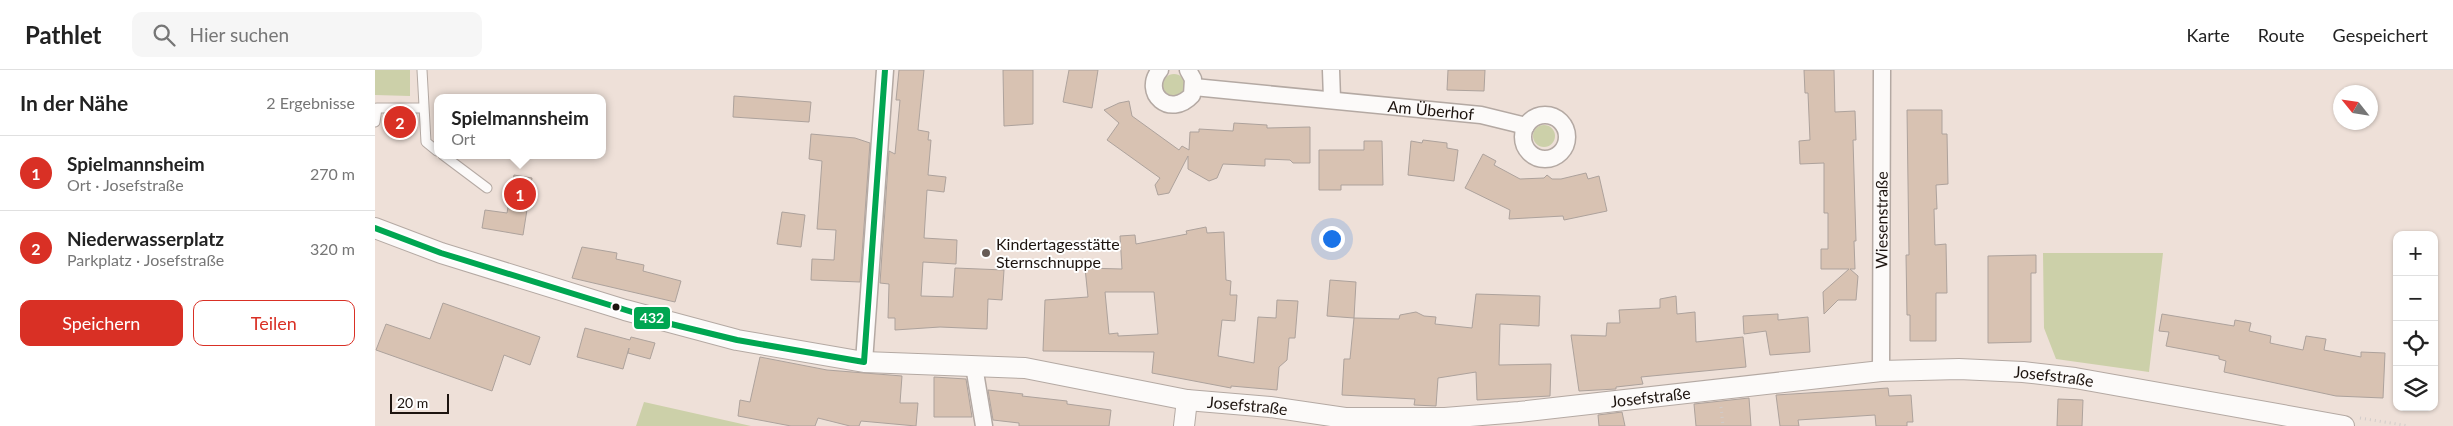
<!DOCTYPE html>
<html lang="de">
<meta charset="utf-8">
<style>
:root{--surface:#fff;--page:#f6f6f6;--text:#222;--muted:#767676;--line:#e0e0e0;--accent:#d93025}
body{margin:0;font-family:Lato,sans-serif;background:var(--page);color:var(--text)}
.controls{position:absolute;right:15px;bottom:15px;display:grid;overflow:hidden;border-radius:10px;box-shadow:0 1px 4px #0004}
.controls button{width:45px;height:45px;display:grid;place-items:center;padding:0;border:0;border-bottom:1px solid var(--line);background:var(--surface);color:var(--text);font:25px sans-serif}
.compass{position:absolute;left:1958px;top:15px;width:45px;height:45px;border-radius:50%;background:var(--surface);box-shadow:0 1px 4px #0004;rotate:300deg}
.scale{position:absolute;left:15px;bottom:12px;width:59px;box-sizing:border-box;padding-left:5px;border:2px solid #1d140f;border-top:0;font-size:14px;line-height:18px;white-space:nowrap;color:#1d140f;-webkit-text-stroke:4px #fff;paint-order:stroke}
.you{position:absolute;left:956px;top:168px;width:18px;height:18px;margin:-12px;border:4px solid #fff;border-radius:50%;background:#1a73e8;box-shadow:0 0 0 8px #1a73e833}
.badge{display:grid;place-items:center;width:32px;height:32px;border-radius:50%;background:var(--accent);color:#fff;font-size:16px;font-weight:700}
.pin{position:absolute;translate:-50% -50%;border:2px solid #fff;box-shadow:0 1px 5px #0006}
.popup{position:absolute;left:59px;top:24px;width:172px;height:65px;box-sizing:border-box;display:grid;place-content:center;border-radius:10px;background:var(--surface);filter:drop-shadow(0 1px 4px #0005);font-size:16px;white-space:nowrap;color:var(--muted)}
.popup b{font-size:19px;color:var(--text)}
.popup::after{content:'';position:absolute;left:50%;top:100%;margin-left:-10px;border:10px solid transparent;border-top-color:var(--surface)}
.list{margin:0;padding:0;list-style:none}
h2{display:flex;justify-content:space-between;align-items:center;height:65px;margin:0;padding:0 20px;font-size:21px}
h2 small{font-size:16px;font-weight:400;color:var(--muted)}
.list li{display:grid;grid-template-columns:32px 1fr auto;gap:15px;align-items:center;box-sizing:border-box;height:75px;padding:0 20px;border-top:1px solid var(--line)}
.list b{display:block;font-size:19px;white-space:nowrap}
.list p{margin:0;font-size:16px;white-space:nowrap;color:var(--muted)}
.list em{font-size:16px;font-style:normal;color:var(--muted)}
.actions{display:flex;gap:10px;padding:15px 20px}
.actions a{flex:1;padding:11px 0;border:1px solid var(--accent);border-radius:10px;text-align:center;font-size:18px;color:var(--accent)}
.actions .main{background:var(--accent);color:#fff}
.icon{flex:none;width:28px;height:28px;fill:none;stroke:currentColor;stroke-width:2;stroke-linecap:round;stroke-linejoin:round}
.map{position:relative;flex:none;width:2078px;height:356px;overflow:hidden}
header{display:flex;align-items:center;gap:30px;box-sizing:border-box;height:70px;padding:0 25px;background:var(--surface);border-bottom:1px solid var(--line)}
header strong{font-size:24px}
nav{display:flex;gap:28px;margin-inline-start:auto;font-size:18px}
.search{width:350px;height:45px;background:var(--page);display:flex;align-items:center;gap:12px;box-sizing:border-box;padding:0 18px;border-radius:10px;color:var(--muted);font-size:19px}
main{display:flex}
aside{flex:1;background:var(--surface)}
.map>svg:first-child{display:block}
</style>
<header>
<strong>Pathlet</strong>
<div class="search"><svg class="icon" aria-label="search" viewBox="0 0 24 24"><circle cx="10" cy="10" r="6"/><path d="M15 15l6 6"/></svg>Hier suchen</div>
<nav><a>Karte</a><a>Route</a><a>Gespeichert</a></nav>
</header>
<main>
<aside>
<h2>In der Nähe<small>2 Ergebnisse</small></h2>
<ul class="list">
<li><span class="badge">1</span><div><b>Spielmannsheim</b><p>Ort · Josefstraße</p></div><em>270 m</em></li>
<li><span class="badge">2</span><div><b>Niederwasserplatz</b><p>Parkplatz · Josefstraße</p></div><em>320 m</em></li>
</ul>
<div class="actions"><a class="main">Speichern</a><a>Teilen</a></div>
</aside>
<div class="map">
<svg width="2078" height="356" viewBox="0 0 2078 356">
<rect width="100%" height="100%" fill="#eee0d8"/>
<path fill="#ccd0a9" d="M0 0H35V26L0 25Z
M788 15a11 11 0 1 1 22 0a11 11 0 1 1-22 0Z
M1158 66a11 11 0 1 1 22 0a11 11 0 1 1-22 0Z
M1668 183H1788L1774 302 1681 289 1669 258Z
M269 332 376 356H261Z"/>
<path fill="#d8c2b2" stroke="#ada29c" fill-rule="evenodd" d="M524 0H549L543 60 554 62 553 70H556L553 105 571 107 569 122 552 120 549 168 582 170 581 194 548 192 546 226 578 227 580 198 629 200 627 230 613 229 612 259 565 257 520 260V248H513L514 214 505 213 514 81 520 84 525 30H521Z
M628 0H658V54L629 56Z
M694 0H723L717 38 688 32Z
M1073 0H1110L1109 21 1072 20Z
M1429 0H1459L1460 42 1480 41 1481 70H1478L1481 171H1479L1480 199H1475L1483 206 1481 230H1463L1449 244 1448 222 1474 199H1446V179H1453V143H1449V93L1425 94 1424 71 1435 70 1433 23H1430Z
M359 26 436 32 434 52 358 47Z
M754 31 757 46 804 80 807 76 814 80 815 62H824V59L858 61 859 53 892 55V58L935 57V93H918L915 90 890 89V96L848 94 842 108 834 111 813 99V86L794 123 783 125 780 115 785 108 732 70 744 53 729 40 744 33Z
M1532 40H1567V64H1572L1573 114 1561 115 1562 139H1559L1560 175 1571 174 1572 223H1561V271H1535V245H1532L1531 185H1534Z
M436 64 480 68 495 73 485 212 436 210 437 189 459 190 461 160 442 159 447 91 434 89Z
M1048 70 1072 73V78L1083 80 1079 111 1033 105 1036 71 1047 73Z
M989 71H1007L1008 115H966V120H944V80H989Z
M1108 84 1121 91 1119 95 1145 109 1169 108 1172 105 1177 109H1186L1211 103 1213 109 1224 106 1232 141 1189 150 1188 146 1134 149 1135 140 1090 118Z
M139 105 157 108 148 165 107 158 110 140 132 143Z
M407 142 430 145 426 177 402 174Z
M831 157 832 163 849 162 851 210 856 211 855 225H862L860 251 847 250 843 286 879 293 883 247 901 248 902 230 923 231 920 268H914L912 290 904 297 902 320 856 316V318L777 303 779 282 668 281 670 230 713 227 710 198 747 199 745 166 760 165 761 174 812 164 811 161ZM730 222H779L783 264 743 266V263L734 264Z
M207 177 242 183 241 189 269 195 268 201 306 211 300 232 197 208Z
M1661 185V203H1656V272L1613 273V186Z
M955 210 981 212 979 248 952 246Z
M1101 224 1165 226 1164 256 1125 254 1124 295 1176 294 1175 326 1102 330 1101 302 1063 308 1061 336 1039 335 1040 329 967 325 969 289H975L979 248 1024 249 1025 245 1041 242 1049 246 1061 247 1060 254 1097 258Z
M1301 226 1302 244 1320 242 1321 272 1368 267 1371 297 1266 307 1268 314 1241 317V319L1204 321 1196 265 1231 266 1232 253H1245L1244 240 1285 238V229Z
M68 233 165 267 155 295 129 285 117 321 1 280 11 254 55 269Z
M1403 244V250L1433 247 1435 282 1395 285 1391 261 1369 264 1368 246Z
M1787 244 1859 256 1860 250 1876 253 1874 261 1896 266 1895 273 1928 280 1931 266 1951 269 1949 280 1986 287V282L2010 283 2008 328 1961 326 1849 302 1851 291 1844 289V286L1791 276 1794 262 1784 261Z
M210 258 255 270 256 267 280 273 275 289 253 283 254 278 248 299 202 287Z
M385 287 452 300 527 306 525 333H543L541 356 486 351 484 356H475L443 348 440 356H416L363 346 365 330 375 332Z
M559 307 591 309 597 347H559Z
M1513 318 1514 326 1536 325 1538 352H1532V356H1501L1500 345 1423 350 1424 356H1405L1401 325Z
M613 320 648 324 647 326 692 331V334L736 340 734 356H644V353L618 350Z
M1374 328 1376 356H1321L1319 334Z
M1683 329 1708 330 1707 356H1682Z
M1247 342 1250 356H1224L1223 345Z"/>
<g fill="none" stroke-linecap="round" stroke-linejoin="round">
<g stroke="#b4a9a3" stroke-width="11">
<path id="service" d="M47 0 51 72 62 81
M0 52 2 38H48
M68 85 112 118"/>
</g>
<g stroke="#b4a9a3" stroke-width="19">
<g id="minor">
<path d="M785 0C766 23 795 49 817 25L818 9 813 0"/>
<path d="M956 0 957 29"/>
<path id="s1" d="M819 17 1106 45 1151 56"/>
<circle cx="1170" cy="67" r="22"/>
<path d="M489 292 510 0"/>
<path d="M599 296 609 356"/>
<path id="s2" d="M1506 301 1507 0"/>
</g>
</g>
<g stroke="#b4a9a3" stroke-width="22">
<g id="tertiary">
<path id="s3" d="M0 158 66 183 250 240 362 270 489 292 650 298 812 330 895 337 970 348H1070L1144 342 1506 301 1584 299 1648 302 1700 308 1969 356"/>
<path d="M809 356 812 330"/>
</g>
</g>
<path stroke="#d1ccca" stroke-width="3" stroke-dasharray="1 4" stroke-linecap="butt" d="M1346 337 1348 356
M1985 348 2034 356"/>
<use href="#service" stroke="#fcfaf9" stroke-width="9"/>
<use href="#minor" stroke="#fcfaf9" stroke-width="16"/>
<use href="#tertiary" stroke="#fcfaf9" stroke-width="20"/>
<g stroke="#fff" stroke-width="10">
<path id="bus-1" d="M0 158 66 183 296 254 362 270 489 292
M489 292 510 0"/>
</g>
<use href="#bus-1" stroke="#00a651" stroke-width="6"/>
</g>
<circle fill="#665b55" stroke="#fff" stroke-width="2" cx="611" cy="183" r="5"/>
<circle fill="#1d140f" stroke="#fff" stroke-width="2" cx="241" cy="237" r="4.5"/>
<g text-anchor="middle" stroke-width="4" stroke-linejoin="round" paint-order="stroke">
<g font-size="16" fill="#1d140f" stroke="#fff">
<text dy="6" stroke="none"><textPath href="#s1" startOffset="238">Am Überhof</textPath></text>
<text dy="6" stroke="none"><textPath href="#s2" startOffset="151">Wiesenstraße</textPath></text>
<text dy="6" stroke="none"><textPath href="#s3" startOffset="1705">Josefstraße</textPath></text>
<text dy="6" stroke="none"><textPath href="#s3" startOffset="1300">Josefstraße</textPath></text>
<text dy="6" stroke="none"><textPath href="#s3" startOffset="895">Josefstraße</textPath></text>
</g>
<g font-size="16" fill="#1d140f" stroke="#fff" text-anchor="start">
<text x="621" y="180">Kindertagesstätte<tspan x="621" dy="18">Sternschnuppe</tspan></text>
</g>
</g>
<rect stroke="#fff" stroke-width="2" x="258" y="236" width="38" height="24" rx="5" fill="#00a651"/>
<g font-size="14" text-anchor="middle" font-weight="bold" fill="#fff">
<text x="277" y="253">432</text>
</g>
</svg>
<div class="controls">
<button>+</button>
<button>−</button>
<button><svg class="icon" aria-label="locate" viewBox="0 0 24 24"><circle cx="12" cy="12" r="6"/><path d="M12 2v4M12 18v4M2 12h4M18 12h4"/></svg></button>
<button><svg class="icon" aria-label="layers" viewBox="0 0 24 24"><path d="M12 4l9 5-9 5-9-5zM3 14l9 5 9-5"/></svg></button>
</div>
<svg class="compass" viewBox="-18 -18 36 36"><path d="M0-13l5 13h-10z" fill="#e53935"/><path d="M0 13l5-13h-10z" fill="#767676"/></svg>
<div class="scale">20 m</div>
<div class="you"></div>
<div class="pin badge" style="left:145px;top:124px">1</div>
<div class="popup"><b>Spielmannsheim</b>Ort</div>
<div class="pin badge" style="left:25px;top:52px">2</div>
</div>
</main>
